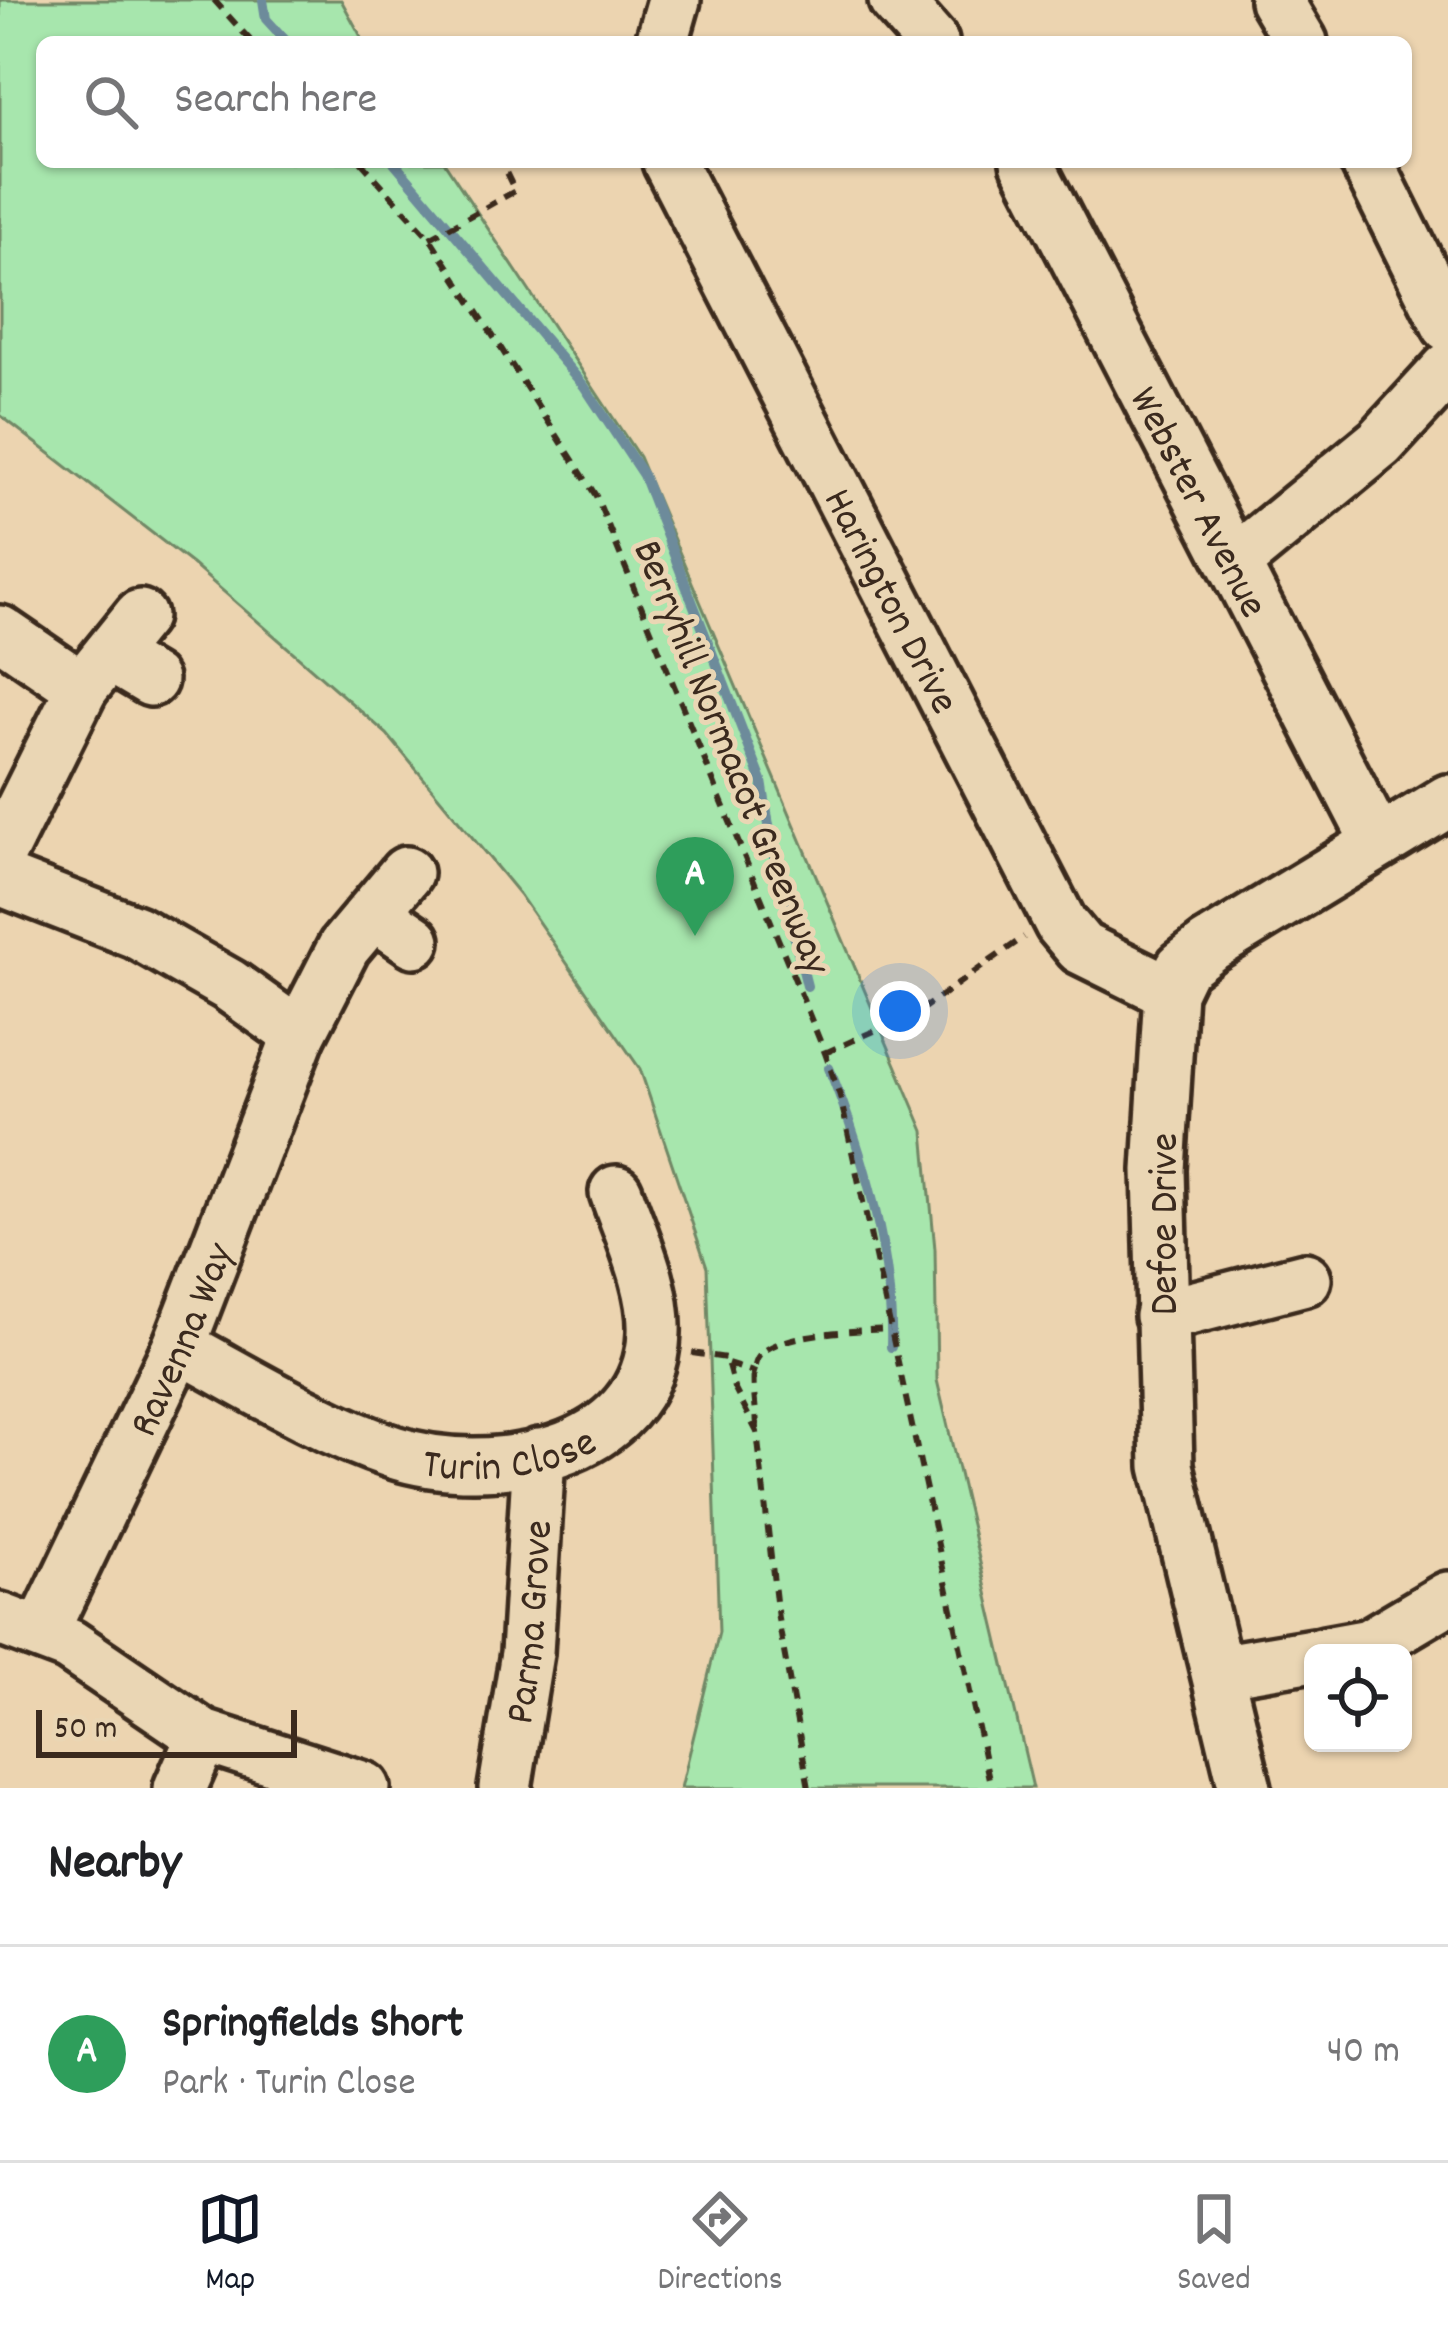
<!DOCTYPE html>
<meta charset="utf-8">
<style>
:root{--surface:#fff;--page:#f2f2f2;--text:#202124;--muted:#757577;--line:#e0e0e0;--accent:#111827}
body{margin:0;font-family:Dekko,sans-serif;background:var(--page);color:var(--text)}
.controls{position:absolute;right:36px;bottom:36px;display:grid;overflow:hidden;border-radius:18px;box-shadow:0 3px 9px #0004}
.controls button{width:108px;height:108px;display:grid;place-items:center;padding:0;border:0;border-bottom:3px solid var(--line);background:var(--surface);color:var(--text);font:60px sans-serif}
.scale{position:absolute;left:36px;bottom:30px;width:261px;box-sizing:border-box;padding-left:12px;border:6px solid #3b2a1e;border-top:0;font-size:33px;line-height:42px;white-space:nowrap;color:#3b2a1e;-webkit-text-stroke:9px #ead6b4;paint-order:stroke}
.you{position:absolute;left:900px;top:1011px;width:42px;height:42px;margin:-30px;border:9px solid #fff;border-radius:50%;background:#1a73e8;box-shadow:0 0 0 18px #1a73e833}
.badge{display:grid;place-items:center;width:78px;height:78px;border-radius:50%;background:var(--accent);color:#fff;font-size:39px;font-weight:700}
.pin{position:absolute;translate:-50% -99px;filter:drop-shadow(0 3px 6px #0008)}
.pin::after{content:'';position:absolute;top:63px;width:42px;height:36px;background:inherit;clip-path:polygon(0 0,100% 0,50% 100%)}
.list{margin:0;padding:0;list-style:none}
h2{display:flex;justify-content:space-between;align-items:center;height:156px;margin:0;padding:0 48px;font-size:51px}
h2 small{font-size:39px;font-weight:400;color:var(--muted)}
.list li{display:grid;grid-template-columns:78px 1fr auto;gap:36px;align-items:center;box-sizing:border-box;height:216px;padding:0 48px;border-top:3px solid var(--line)}
.list b{display:block;font-size:45px;white-space:nowrap}
.list p{margin:0;font-size:39px;white-space:nowrap;color:var(--muted)}
.list em{font-size:39px;font-style:normal;color:var(--muted)}
.icon{flex:none;width:66px;height:66px;fill:none;stroke:currentColor;stroke-width:2;stroke-linecap:round;stroke-linejoin:round}
.map{position:relative;flex:none;width:1448px;height:1788px;overflow:hidden}
.search{position:absolute;background:var(--surface);box-shadow:0 3px 9px #0004;left:36px;right:36px;top:36px;height:132px;display:flex;align-items:center;gap:30px;box-sizing:border-box;padding:0 42px;border-radius:18px;color:var(--muted);font-size:45px}
.sheet{height:372px;background:var(--surface)}
nav{display:flex;justify-content:space-around;align-items:center;box-sizing:border-box;height:168px;border-top:3px solid var(--line);background:var(--surface);font-size:33px;color:var(--muted)}
nav a{display:grid;justify-items:center;gap:6px}
nav .on{color:var(--accent)}
.map>svg:first-child{display:block}
</style>
<div class="map">
<svg width="1448" height="1788" viewBox="0 0 1448 1788">
<rect width="100%" height="100%" fill="#ecd4b0"/>
<filter id="ink" filterUnits="userSpaceOnUse"><feTurbulence type="fractalNoise" baseFrequency=".00833" numOctaves="2"/><feDisplacementMap in="SourceGraphic" scale="24" xChannelSelector="R" yChannelSelector="G"/><feConvolveMatrix kernelMatrix="1 2 1 2 8 2 1 2 1" color-interpolation-filters="sRGB"/></filter>
<g filter="url(#ink)">
<path fill="#a7e6ad" stroke="#718866" stroke-width="3" d="M0 0H341L364 42H42V162H444L639 457 924 1131 935 1249 937 1380 1033 1788H681L719 1632 707 1267 640 1069 519 894 387 734 192 564 0 415Z"/>
<g fill="none" stroke-linecap="round" stroke-linejoin="round">
<path stroke="#6d8b9b" stroke-width="10" d="M263 0 266 19 287 42
M394 162 584 386 643 475 762 781 774 857 807 986
M829 1068C863 1152 894 1257 891 1347"/>
<g stroke="#3b2a1e" stroke-width="60">
<g id="minor">
<path d="M895 0 932 42"/>
<path d="M1276 0 1301 42"/>
<path d="M662 42 674 0"/>
<path id="s1" d="M669 162 1061 924 1081 948 1170 992"/>
<path id="s2" d="M1027 162 1377 841"/>
<path d="M1367 162 1448 325"/>
<path d="M1235 562 1380 443 1448 369"/>
<path d="M0 632 82 688 0 853"/>
<path d="M109 655 151 680"/>
<path d="M82 688 140 616"/>
<path d="M0 879 136 932 229 985 299 1035"/>
<path d="M373 913 414 941"/>
<path d="M1161 1316 1305 1279"/>
<path id="s3" d="M179 1346C248 1383 318 1427 393 1452 488 1483 649 1458 654 1333 656 1286 631 1236 616 1192"/>
<path d="M0 1619 69 1645 203 1736 364 1788"/>
<path id="s4" d="M42 1632 179 1346 299 1035 344 947 406 873"/>
<path d="M1325 1653 1369 1645 1448 1598"/>
<path d="M1218 1671 1313 1655"/>
<path d="M180 1788 203 1736"/>
<path id="s5" d="M505 1788 527 1653 539 1455"/>
<path d="M1245 1788 1167 1466 1159 1170 1170 992 1182 967 1208 947 1448 801"/>
</g>
</g>
<path stroke="#3b2a1e" stroke-width="6" stroke-dasharray="12 9" stroke-linecap="butt" d="M214 0 252 42
M361 162 430 238 596 496 825 1053 840 1096 991 1788
M430 238 515 191 501 162
M825 1053 921 1010 1024 937
M692 1353 726 1358 734 1388 757 1432 778 1619 809 1788
M728 1364 756 1373
M757 1429C757 1410 750 1380 756 1362 766 1331 862 1331 890 1329"/>
<use href="#minor" stroke="#ead6b4" stroke-width="51"/>
</g>
</g>
<g text-anchor="middle" stroke-width="10" stroke-linejoin="round" paint-order="stroke">
<g font-size="42" fill="#3b2a1e" stroke="#ead6b4">
<text dy="15" stroke="none"><textPath href="#s2" startOffset="381">Webster Avenue</textPath></text>
<text dy="15" stroke="none"><textPath href="#s1" startOffset="492">Harington Drive</textPath></text>
<text transform="translate(735 756) rotate(68)" y="15">Berryhill Normacot Greenway</text>
<text transform="translate(1161 1224) rotate(-90)" y="15">Defoe Drive</text>
<text dy="15" stroke="none"><textPath href="#s4" startOffset="324">Ravenna Way</textPath></text>
<text dy="15" stroke="none"><textPath href="#s3" startOffset="357">Turin Close</textPath></text>
<text dy="15" stroke="none"><textPath href="#s5" startOffset="168">Parma Grove</textPath></text>
</g>
</g>
</svg>
<div class="controls">
<button><svg class="icon" aria-label="locate" viewBox="0 0 24 24"><circle cx="12" cy="12" r="6"/><path d="M12 2v4M12 18v4M2 12h4M18 12h4"/></svg></button>
</div>
<div class="scale">50 m</div>
<div class="you"></div>
<div class="pin badge" style="left:695px;top:936px;background:#2e9e5b">A</div>
<div class="search"><svg class="icon" aria-label="search" viewBox="0 0 24 24"><circle cx="10" cy="10" r="6"/><path d="M15 15l6 6"/></svg>Search here</div>
</div>
<section class="sheet">
<h2>Nearby<small></small></h2>
<ul class="list">
<li><span class="badge" style="background:#2e9e5b">A</span><div><b>Springfields Short</b><p>Park · Turin Close</p></div><em>40 m</em></li>
</ul>
</section>
<nav>
<a class="on"><svg class="icon" aria-label="map" viewBox="0 0 24 24"><path d="M3 6l6-2 6 2 6-2v14l-6 2-6-2-6 2zM9 4v14M15 6v14"/></svg>Map</a>
<a><svg class="icon" aria-label="directions" viewBox="0 0 24 24"><path d="M12 3l9 9-9 9-9-9zM9 14v-3h6M13 9l2 2-2 2"/></svg>Directions</a>
<a><svg class="icon" aria-label="saved" viewBox="0 0 24 24"><path d="M7 4h10v16l-5-4-5 4z"/></svg>Saved</a>
</nav>
